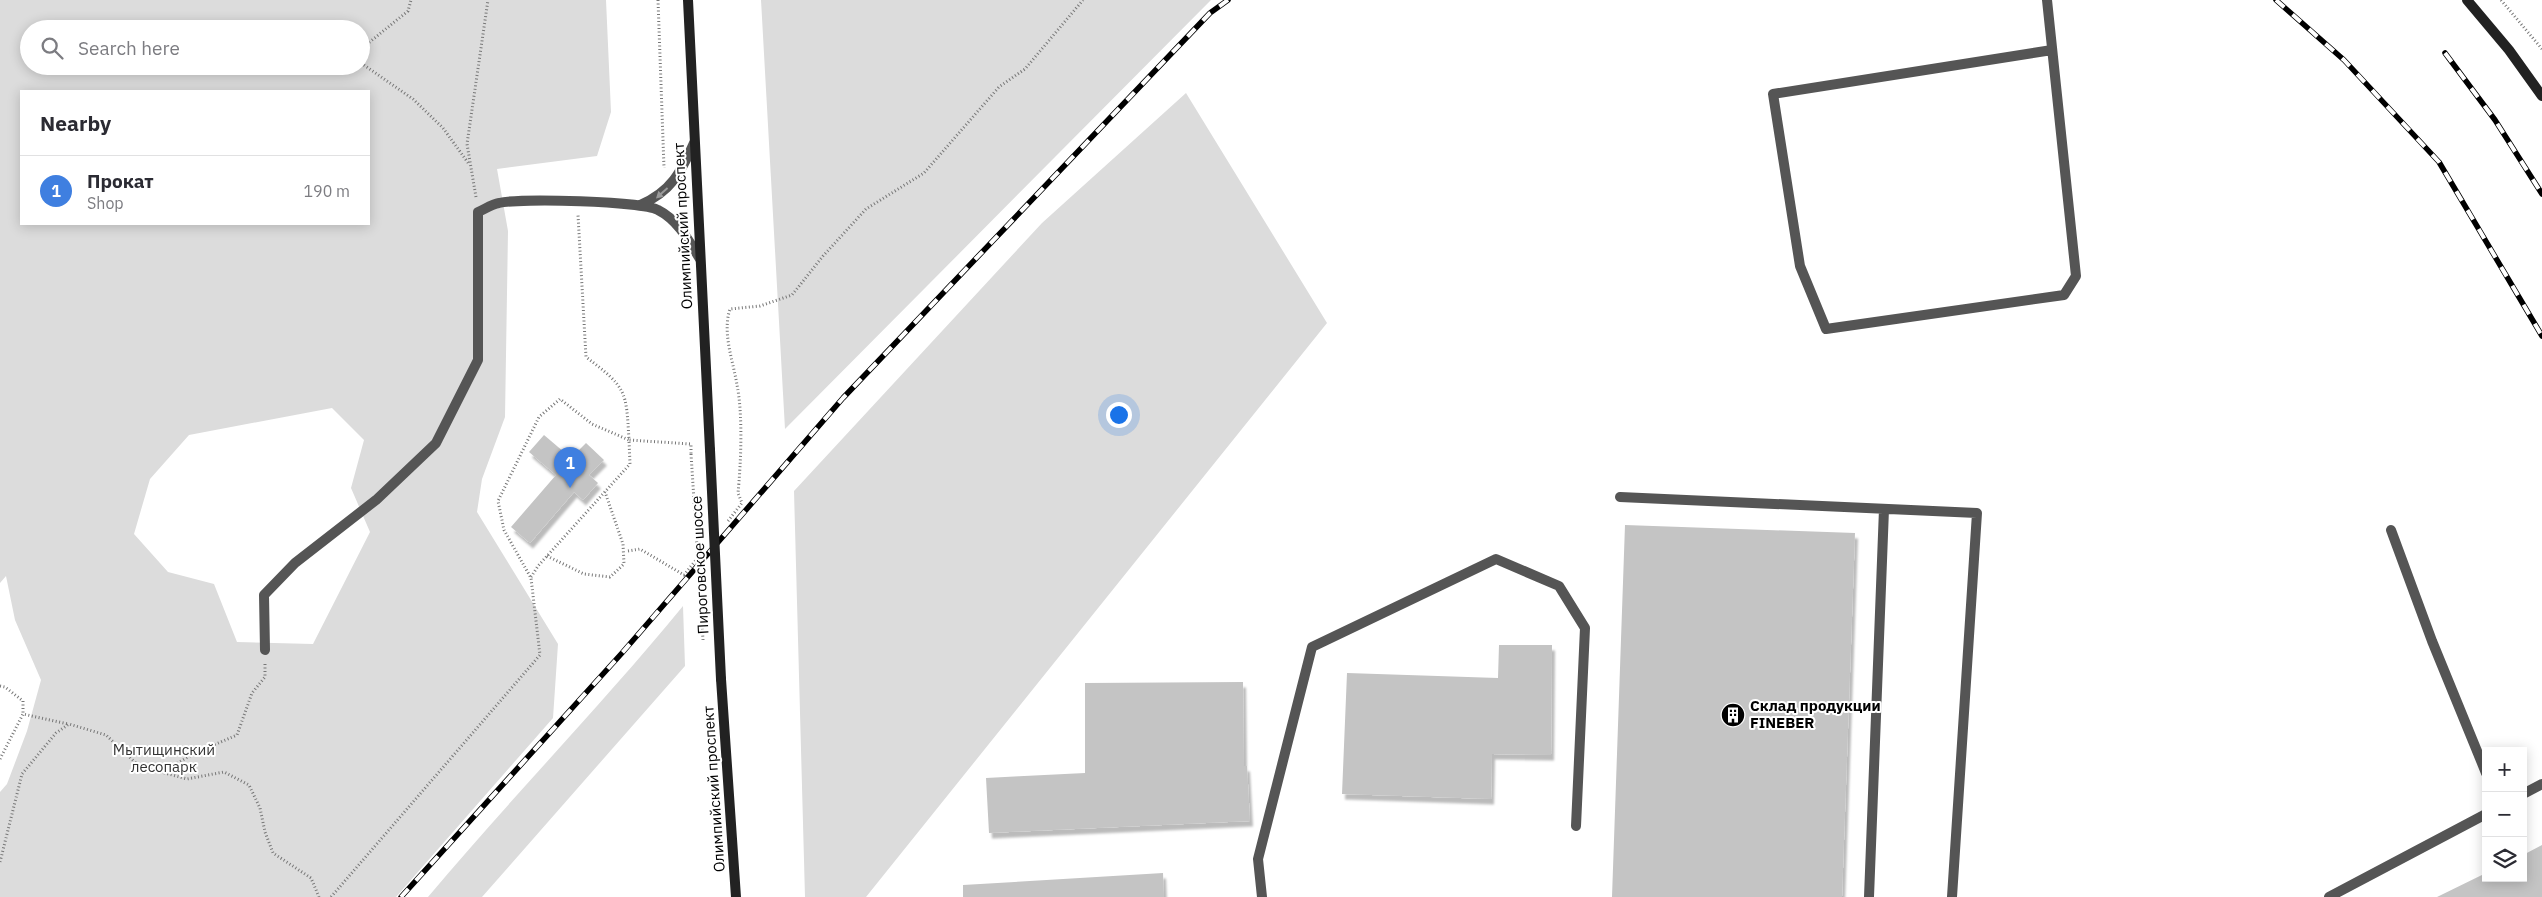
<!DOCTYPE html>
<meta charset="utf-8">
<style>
:root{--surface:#fff;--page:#f7f7f7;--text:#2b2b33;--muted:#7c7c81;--line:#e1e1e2;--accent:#ea580c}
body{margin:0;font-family:"IBM Plex Sans",sans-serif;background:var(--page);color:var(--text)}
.controls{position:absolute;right:15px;bottom:15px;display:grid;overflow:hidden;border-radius:0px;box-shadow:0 2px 12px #0003}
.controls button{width:45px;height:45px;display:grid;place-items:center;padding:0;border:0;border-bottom:1px solid var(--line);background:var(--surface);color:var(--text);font:25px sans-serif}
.you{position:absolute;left:1118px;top:414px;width:18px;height:18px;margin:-12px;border:4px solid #fff;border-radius:50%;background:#1a73e8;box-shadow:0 0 0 8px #1a73e833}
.badge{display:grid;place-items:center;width:32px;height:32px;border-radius:50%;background:var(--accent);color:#fff;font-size:16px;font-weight:700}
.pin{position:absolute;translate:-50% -41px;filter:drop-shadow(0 1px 2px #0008)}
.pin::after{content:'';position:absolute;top:26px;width:18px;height:15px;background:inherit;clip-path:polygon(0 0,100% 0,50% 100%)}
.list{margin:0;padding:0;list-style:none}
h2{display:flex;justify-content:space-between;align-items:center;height:65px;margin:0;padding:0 20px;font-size:21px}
h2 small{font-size:16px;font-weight:400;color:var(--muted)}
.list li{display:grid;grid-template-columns:32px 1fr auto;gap:15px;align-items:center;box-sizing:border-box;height:70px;padding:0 20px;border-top:1px solid var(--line)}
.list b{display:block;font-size:19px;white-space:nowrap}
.list p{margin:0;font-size:16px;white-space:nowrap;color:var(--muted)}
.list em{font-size:16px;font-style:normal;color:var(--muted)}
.icon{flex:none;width:28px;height:28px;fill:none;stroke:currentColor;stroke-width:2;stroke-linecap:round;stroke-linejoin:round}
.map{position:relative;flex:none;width:2542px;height:897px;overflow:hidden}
.search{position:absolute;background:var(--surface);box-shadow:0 2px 12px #0003;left:20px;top:20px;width:350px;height:55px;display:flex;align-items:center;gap:12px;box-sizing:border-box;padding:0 18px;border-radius:28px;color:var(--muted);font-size:19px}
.panel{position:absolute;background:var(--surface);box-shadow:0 2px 12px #0003;left:20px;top:90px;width:350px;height:135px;border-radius:0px}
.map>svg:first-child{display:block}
</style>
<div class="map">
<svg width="2542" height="897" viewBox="0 0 2542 897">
<defs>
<filter id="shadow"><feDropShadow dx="3" dy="5.5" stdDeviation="1" flood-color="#0004"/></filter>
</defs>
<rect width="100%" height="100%" fill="#fff"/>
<path fill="#dcdcdc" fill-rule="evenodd" d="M0 0H606L611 112 597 156 497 169 508 231 505 417 482 479 477 512 558 644 553 718 396 897H0V792L7 784 27 731 41 680 15 620 6 576 0 583ZM29 29H361V66H29ZM21 91H369V224H21ZM332 408 364 440 351 488 370 532 313 644 237 642 214 584 168 572 134 534 150 479 189 435Z
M761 0H1211L785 429Z
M1186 93 1327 323 866 897H805L794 491 1042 223Z
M683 606 685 666 482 897H428C511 798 601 706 683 606Z"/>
<path fill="#c4c4c4" filter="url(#shadow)" d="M544 435 571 458 586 443 604 460 589 475 598 483 583 500 574 492 530 543 511 527 556 475 529 452Z
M1625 525 1855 533 1842 897H1612Z
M1499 645H1552L1551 755 1492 754 1491 799 1342 794 1347 673 1498 678Z
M1243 682 1244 766H1247L1250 821 989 833 986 778 1085 773V683Z
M2542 845V897H2437L2486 873V878H2523V855Z
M1163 873 1164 897H963V885Z"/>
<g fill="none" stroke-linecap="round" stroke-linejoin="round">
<path stroke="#777" stroke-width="3" stroke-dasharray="1 2.5" stroke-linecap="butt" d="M658 0 664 168
M2501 0 2542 49
M361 49 408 11 411 0
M361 63 413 99 443 128 469 164
M476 197 467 144 488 0
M728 521 742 503 738 493C741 463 743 414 737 385 733 360 722 333 730 309L760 306 792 295 823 256 866 209 924 173 999 87 1025 69 1083 0
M628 551 640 549 684 575 700 555
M547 556 584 574 610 577 624 564 623 544 605 492
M531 577 538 566 630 464 629 440 691 444V454
M0 686 5 687 23 701V714
M0 759 23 714 68 724
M162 772 195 753 237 735 252 693 265 677V663
M0 862 22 774 56 733 69 724 106 735 139 766 187 779 224 772 249 785 260 808 265 832 273 853 311 878 319 897
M331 897 540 655 531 578 504 530 498 501 539 417 560 399 592 424 629 440C626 390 627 388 586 357L578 215"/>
<path stroke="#555" stroke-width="10" d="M2047 0 2076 276 2064 295 1826 329 1800 266 1773 94 2052 50
M640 205C671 192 681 172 694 143
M1620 497 1977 513 1952 897
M2391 530 2432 641 2486 773
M265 650 264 595 295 563 376 500 436 443 478 360V212C485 209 492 204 499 203 519 198 643 201 658 210 678 220 689 241 700 259
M2523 794 2542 784
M1262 897 1258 859 1312 647 1496 559 1559 586 1585 628 1576 826
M1869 897 1884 509
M2329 897 2486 814"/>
<path stroke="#222" stroke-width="10" d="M688 0 710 450
M2467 0 2509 50 2542 96
M721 679 736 897"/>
<g stroke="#000" stroke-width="5.5">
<path id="rail" d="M2276 0 2344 60 2439 162 2542 336
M2445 53 2495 120 2542 194
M401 897 622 653 843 398 1210 13 1228 0"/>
</g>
<use href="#rail" stroke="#fff" stroke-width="4" stroke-dasharray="11" stroke-linecap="butt"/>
<path stroke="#777" stroke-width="3" stroke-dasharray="1 2.5" stroke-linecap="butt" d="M691 454 703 640"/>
<path stroke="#222" stroke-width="10" d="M710 450 721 679"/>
</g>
<defs><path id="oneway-solid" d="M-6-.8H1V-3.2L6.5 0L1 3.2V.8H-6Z" transform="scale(1.25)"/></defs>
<use fill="#999" href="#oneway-solid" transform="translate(662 193) rotate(138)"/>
<defs>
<g id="building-disc" transform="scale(1.25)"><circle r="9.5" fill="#000" stroke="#fff"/><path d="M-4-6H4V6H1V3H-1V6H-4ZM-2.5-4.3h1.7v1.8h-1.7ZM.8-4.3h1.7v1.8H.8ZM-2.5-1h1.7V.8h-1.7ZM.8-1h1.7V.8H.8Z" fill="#fff"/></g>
</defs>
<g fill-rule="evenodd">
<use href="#building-disc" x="1733" y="715"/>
</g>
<g text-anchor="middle" stroke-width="4" stroke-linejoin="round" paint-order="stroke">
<g font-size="15" fill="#000" stroke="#fff">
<text transform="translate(683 226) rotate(-93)" y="5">Олимпийский проспект</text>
<text transform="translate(700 565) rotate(-93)" y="5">Пироговское шоссе</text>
<text transform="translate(714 789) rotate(-94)" y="5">Олимпийский проспект</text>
</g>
<g font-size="15" font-weight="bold" fill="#000" stroke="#fff" text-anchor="start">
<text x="1750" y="711">Склад продукции<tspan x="1750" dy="17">FINEBER</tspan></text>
</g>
<g font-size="15" fill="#333" stroke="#fff">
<text x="164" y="755">Мытищинский<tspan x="164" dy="17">лесопарк</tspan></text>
</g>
</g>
</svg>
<div class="controls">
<button>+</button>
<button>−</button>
<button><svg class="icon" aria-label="layers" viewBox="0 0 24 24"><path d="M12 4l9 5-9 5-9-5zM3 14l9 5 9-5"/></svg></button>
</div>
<div class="you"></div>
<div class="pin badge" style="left:570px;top:488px;background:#3f7fe0">1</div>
<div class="search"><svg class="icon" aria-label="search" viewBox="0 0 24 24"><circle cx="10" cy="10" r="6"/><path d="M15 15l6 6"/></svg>Search here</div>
<section class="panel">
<h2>Nearby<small></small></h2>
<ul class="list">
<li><span class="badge" style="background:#3f7fe0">1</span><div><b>Прокат</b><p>Shop</p></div><em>190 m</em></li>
</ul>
</section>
</div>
